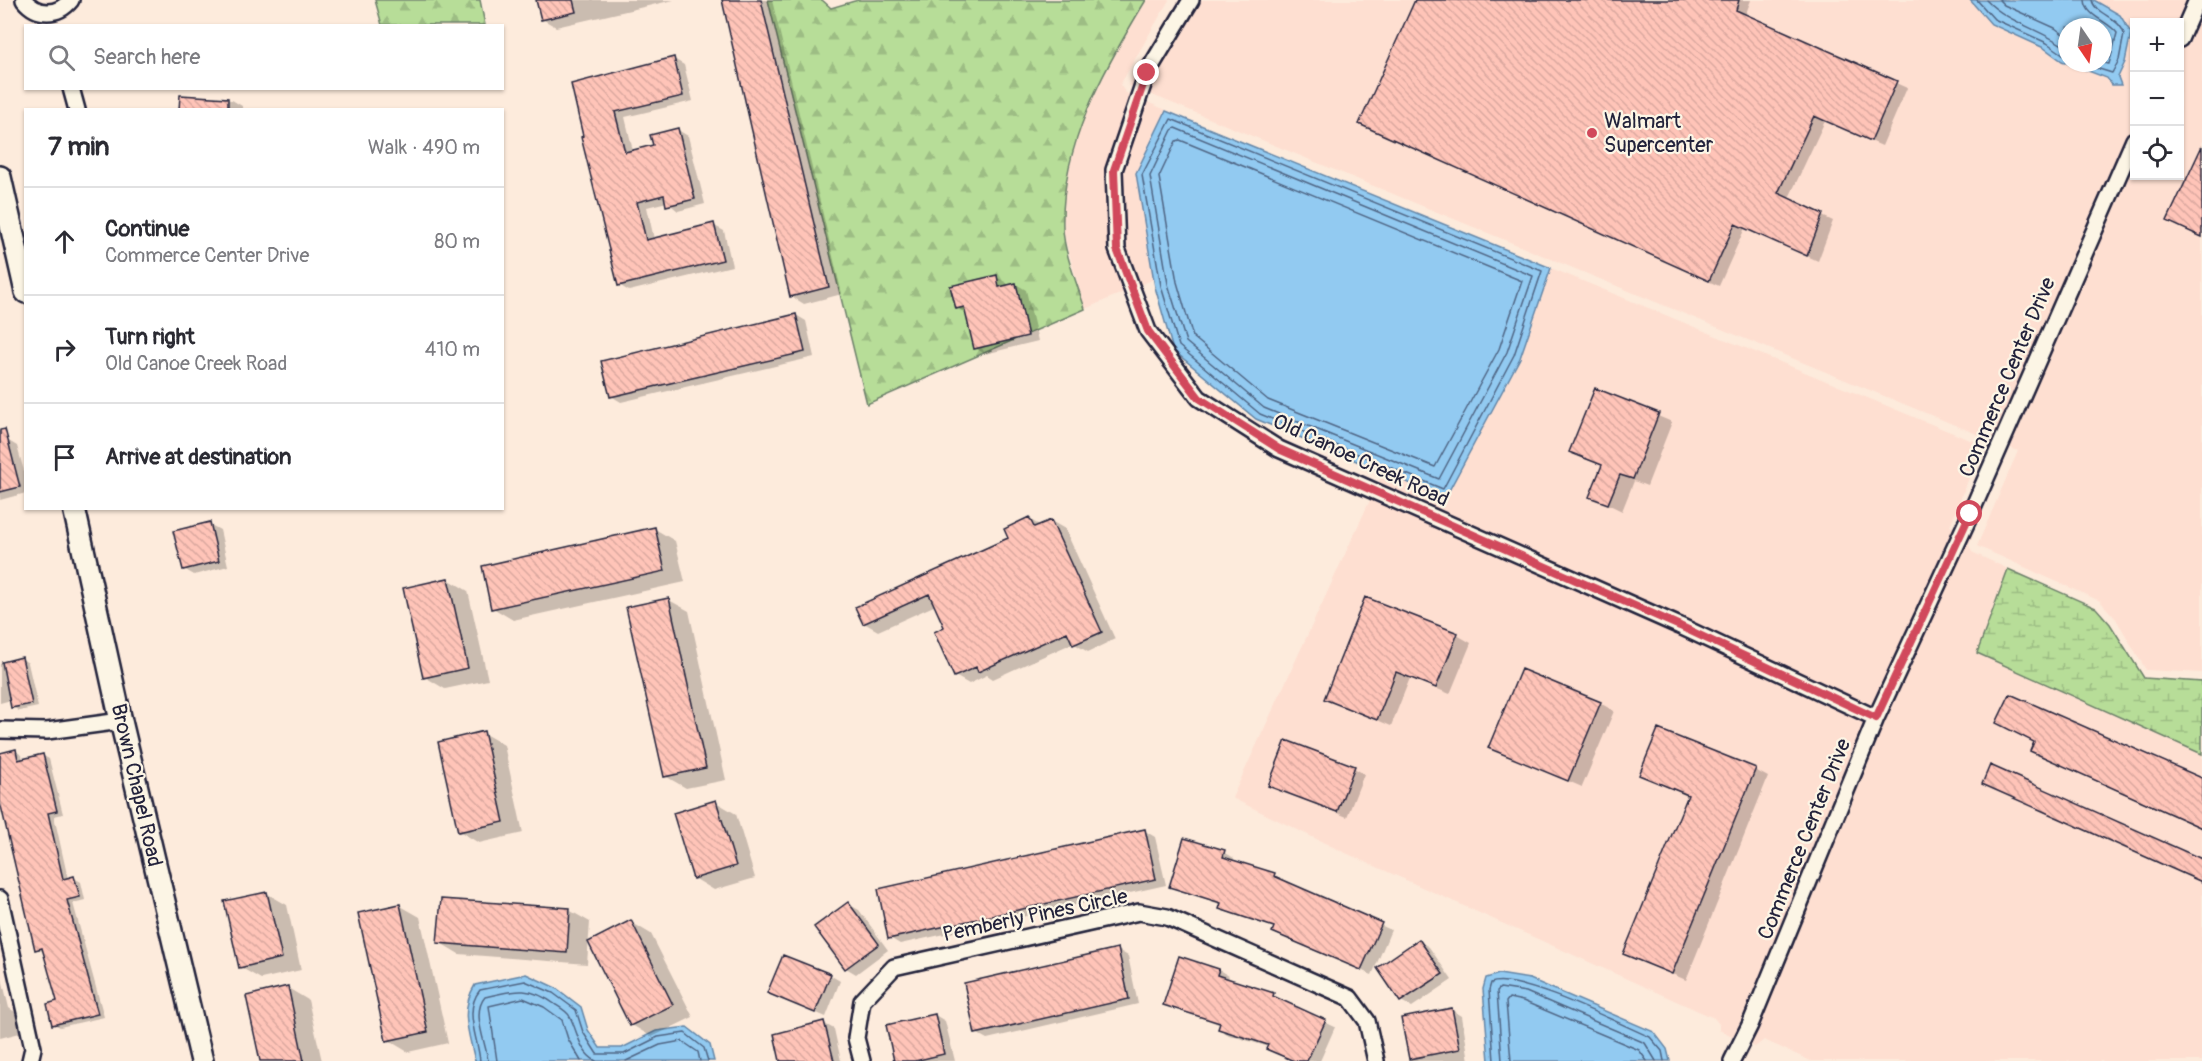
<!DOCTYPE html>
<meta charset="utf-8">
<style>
:root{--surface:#fff;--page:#f2f2f3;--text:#2b2b33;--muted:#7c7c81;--line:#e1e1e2}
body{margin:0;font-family:Pangolin,sans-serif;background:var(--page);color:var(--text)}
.controls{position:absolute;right:18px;top:18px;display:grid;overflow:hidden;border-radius:0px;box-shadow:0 2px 4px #0004}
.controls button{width:54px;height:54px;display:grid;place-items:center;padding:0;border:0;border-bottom:2px solid var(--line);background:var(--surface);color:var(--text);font:30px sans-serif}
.compass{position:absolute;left:2058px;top:18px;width:54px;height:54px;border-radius:50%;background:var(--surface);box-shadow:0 2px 4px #0004;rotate:167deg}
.stop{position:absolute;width:18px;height:18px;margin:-14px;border:4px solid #d1495b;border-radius:50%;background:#fff}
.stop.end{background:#d1495b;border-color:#fff;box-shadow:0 2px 6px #0008}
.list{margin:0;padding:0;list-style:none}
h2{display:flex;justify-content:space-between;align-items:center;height:78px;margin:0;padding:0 24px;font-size:26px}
h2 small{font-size:20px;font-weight:400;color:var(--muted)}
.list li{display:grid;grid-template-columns:39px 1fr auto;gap:18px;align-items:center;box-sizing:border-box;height:108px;padding:0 24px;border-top:2px solid var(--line)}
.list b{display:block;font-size:22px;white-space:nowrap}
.list p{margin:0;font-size:20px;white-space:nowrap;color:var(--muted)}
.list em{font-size:20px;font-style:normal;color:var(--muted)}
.icon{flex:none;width:33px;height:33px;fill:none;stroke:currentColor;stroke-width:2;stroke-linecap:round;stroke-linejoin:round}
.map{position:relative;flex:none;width:2202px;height:1061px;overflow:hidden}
.search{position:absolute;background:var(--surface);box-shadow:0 2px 4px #0004;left:24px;top:24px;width:480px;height:66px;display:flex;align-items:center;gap:15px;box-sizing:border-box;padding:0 21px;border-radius:0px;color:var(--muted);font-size:22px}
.panel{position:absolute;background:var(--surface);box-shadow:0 2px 4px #0004;left:24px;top:108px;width:480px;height:402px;border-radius:0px}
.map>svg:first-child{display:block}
</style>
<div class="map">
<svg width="2202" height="1061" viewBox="0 0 2202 1061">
<defs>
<pattern id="forest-firs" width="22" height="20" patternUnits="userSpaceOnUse" patternTransform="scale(1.5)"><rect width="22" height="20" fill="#b7dd98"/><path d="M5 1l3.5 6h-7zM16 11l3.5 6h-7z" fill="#9dbd84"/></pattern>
<pattern id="wetland-marsh" width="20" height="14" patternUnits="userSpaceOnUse" patternTransform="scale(1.5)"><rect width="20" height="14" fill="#b7dd98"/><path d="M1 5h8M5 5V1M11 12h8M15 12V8" fill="none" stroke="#9dbd84"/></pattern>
<pattern id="building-back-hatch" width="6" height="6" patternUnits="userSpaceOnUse" patternTransform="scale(1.5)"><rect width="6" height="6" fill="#ffc4b8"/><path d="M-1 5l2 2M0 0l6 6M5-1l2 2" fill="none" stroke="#daa89f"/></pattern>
</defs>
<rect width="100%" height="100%" fill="#fdebdc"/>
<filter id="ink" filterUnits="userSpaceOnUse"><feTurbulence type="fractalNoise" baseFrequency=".0167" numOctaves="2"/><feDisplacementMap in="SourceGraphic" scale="12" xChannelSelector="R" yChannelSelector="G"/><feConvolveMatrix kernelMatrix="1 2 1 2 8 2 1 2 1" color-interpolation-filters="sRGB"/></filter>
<g filter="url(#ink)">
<path fill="#fedfd1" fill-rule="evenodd" d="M1146 0H1169L1120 85 1126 93 1180 116 1166 111 1136 173 1154 279 1085 309 1063 232 1064 186 1082 120 1121 41Z
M1179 0H2202V673L2146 670 2116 619 2100 601 1977 546 2018 451 1128 85ZM2134 22H2180V176H2134ZM2067 27H2103V63H2067Z
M1551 268 1982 445 1950 526 1973 535 1969 544 1972 552 2008 569 1977 653 2202 754V1061H1811L1764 1040 1755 1047 1719 1030V1024L1714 1018 1339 850 1232 798 1383 472 1445 497 1520 358Z"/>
<path fill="url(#forest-firs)" stroke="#6c806a" stroke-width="1.5" d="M375 0H480L485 25H382Z
M768 0H822L831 8 858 0H1146C1104 69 1060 146 1063 229 1064 253 1078 286 1085 309L867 404Z"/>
<path fill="url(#wetland-marsh)" stroke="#6c806a" stroke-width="1.5" d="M2008 569 2096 608 2110 624 2144 678 2202 682V754L1977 653Z"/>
<path fill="#92caf1" stroke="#6587a8" stroke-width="1.5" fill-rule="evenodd" d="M1970 0H2094L2120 15 2131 33 2125 62 2118 77 2121 85H2112L2107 78 2062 61 2044 48 1991 24ZM2067 27H2103V63H2067Z
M1166 111 1551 268 1520 358 1445 498 1256 419 1173 350 1155 287 1136 173Z
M526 974 556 988 581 1007 588 1030 600 1048H622L656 1031 687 1027 710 1045 714 1061H475C469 1033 459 1011 475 985Z
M1499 974 1530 979 1654 1032 1667 1049 1670 1061H1489L1483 989 1486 978Z"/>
<path fill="#0003" d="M537 0H674L556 27 542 19Z
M722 0H772L842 294 804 304 791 296Z
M1416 0H1751L1745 16 1907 88 1882 146 1825 121 1788 200 1833 221 1818 261 1745 228 1719 286 1371 129Z
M674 59 684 65 693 101 625 117 633 151 654 146 678 130 688 136 705 204 678 211 667 202 647 207 654 239 713 225 724 231 732 266 629 291 619 285 583 138Z
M181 97 232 100 242 106V110H180Z
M996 277 1007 283 1008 286 1016 284 1026 290 1038 341 985 354 975 348 967 314 957 308Z
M796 315 806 321 814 357 621 402 611 396Z
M1596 390 1672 422 1647 486 1634 481 1622 511 1591 496 1603 466 1571 452Z
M7 440 17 446 26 478V493L0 500V441Z
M1029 519 1041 526 1051 521 1065 529 1115 639 1088 652 1073 643 993 679 987 675 969 684 955 676 946 628 936 605 878 631 864 623 1010 539Z
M209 524 220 530 228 566 194 575 184 569Z
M655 529 675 541 685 582 513 620 493 608Z
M448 579 468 591 488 680 445 689 425 677Z
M669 600 689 611 726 780 686 788 665 776Z
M1457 635 1471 643 1450 694 1410 678 1391 726 1326 698Z
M22 659 28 663 38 707 19 711 13 707 11 700 0 703V664Z
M1600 703 1614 711 1582 787 1490 747Z
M483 733 504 745 523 833 479 843 459 831Z
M15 751 22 755 23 760 42 755 49 759 63 814 54 816 68 879 74 878 81 882 85 900 73 903 104 1017 60 1027 54 1024 59 1002 44 952 37 949 0 790V766Z
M2032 751 2202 781V829L2045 758Z
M1354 768 1364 774 1347 817 1270 786Z
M1755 770 1768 777 1686 980 1625 954 1689 797 1641 775Z
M1997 791 2202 860V882Z
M716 802 736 814 755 878 714 890 694 878Z
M1145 831 1155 837 1166 885 900 944 890 938Z
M1224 852 1234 858 1233 861 1274 875 1391 930 1372 975 1284 937 1275 928 1231 914 1221 908 1222 905 1170 886Z
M266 893 287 905 301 970 261 979 240 967Z
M848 904 859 910 888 950 856 974 846 968Z
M399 905 420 917 448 1043 408 1052 388 1040Z
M569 910 590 922 587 964 459 954 439 942Z
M631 922 651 934 693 1017 652 1037 632 1025Z
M1419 941 1429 947 1452 980 1412 1007 1401 1001 1379 968Z
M1118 950 1128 956 1138 1004 987 1039 976 1033Z
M1180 958 1219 970 1229 976 1228 980 1273 995 1283 1002 1335 1027 1320 1061H1294L1269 1047 1229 1035 1219 1029 1221 1025 1165 1004Z
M0 970 9 1008 15 1012 20 1033 0 1038Z
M830 975 840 981 826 1017 769 992Z
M288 988 308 1000 322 1061H262Z
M1452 1010 1462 1016 1469 1061H1410L1403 1019Z
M935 1015 945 1021 955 1061H896Z
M823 1023 834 1029 841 1061H782Z"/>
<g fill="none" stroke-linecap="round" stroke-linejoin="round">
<path stroke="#4f6584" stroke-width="1.5" d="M1977 0 1994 19 2047 43 2067 57
M1986 0C2008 23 2041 29 2067 48
M1999 0 2004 5 2055 28 2067 37
M2085 0C2086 17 2107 20 2117 33L2109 64 2103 63
M2080 63 2112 73 2119 60 2124 34C2120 17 2095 15 2092 0
M1171 119 1542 271 1514 355 1443 489 1260 414 1179 346 1161 286 1142 175Z
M1175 128 1533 276 1507 352 1439 479 1264 408 1186 342 1168 284 1150 176 1172 130Z
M1180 140 1522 281 1499 349 1435 467 1268 400 1193 337 1177 282 1159 177 1176 141Z
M480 1061C478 1037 463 1011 480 990L525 981 553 993 576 1010 583 1032 597 1054H624L658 1037 685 1033 704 1048 708 1061
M488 1061C486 1042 471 1013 485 997 515 990 529 985 556 1005 561 1008 568 1012 570 1017 578 1032 579 1052 596 1061
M497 1061 489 1006 523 998 544 1007 562 1020 568 1039 581 1061
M626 1061 660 1045 682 1041 698 1052 700 1061
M1494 1061 1489 990 1491 983C1517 972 1620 1024 1650 1037L1662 1051 1664 1061
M1502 1061 1497 991 1500 988 1526 992 1645 1043 1656 1061
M1511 1061 1506 1002 1509 998 1523 1001 1639 1050 1647 1061"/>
</g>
<path fill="url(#building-back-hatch)" stroke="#22223b" stroke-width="1.5" d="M536 0H573L576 12 541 20Z
M722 0H761L829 287 790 297Z
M1415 0H1739L1736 10 1897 81 1871 141 1814 116 1778 193 1823 214 1807 256 1735 224 1709 281 1359 124Z
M674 57 683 96 615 112 625 152 653 145 650 135 678 128 695 199 666 206 664 195 637 202 646 240 714 223 723 260 618 286 581 137 583 136 571 84Z
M180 95 228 98V110H179Z
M2202 146V237L2167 221Z
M997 275 999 287 1016 283 1028 336 974 349 964 307 956 309 950 286Z
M796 314 805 352 610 397 601 361Z
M1595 388 1659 413 1633 479 1620 475 1608 504 1589 497 1602 465 1569 452Z
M5 429 20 487 0 492V430Z
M1029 517 1034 527 1051 520 1102 632 1073 645 1067 632 978 672 976 667 954 677 934 632 944 627 929 594 863 624 855 607 1008 538 1004 529Z
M210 522 219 561 183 570 173 531Z
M655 527 665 571 491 609 482 566Z
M448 578 468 668 423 678 403 588Z
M1365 597 1458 633 1436 688 1396 672 1377 720 1324 699Z
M669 598 706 768 664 777 626 607Z
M22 657 32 704 11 708 2 662Z
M1521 669 1601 702 1568 781 1488 748Z
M2010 694 2202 778V828L2030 751 2034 742 1996 723Z
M1658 729 1756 768 1672 974 1623 954 1688 795 1639 775Z
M484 731 504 822 458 832 438 742Z
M1286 740 1355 766 1337 812 1268 786Z
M16 749 18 760 43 754 57 811 48 813 63 879 74 876 80 897 67 900 98 1014 52 1025 47 1004 57 1001 42 948 35 950 0 802V753Z
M1990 765 2202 859V882L1982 784Z
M716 800 736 866 693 879 673 813Z
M1145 829 1156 879 888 939 878 889Z
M1184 838 1225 850 1223 857 1275 873 1274 876 1382 923 1361 970 1272 932 1274 927 1219 909 1221 903 1169 887Z
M267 892 282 958 239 968 224 901Z
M441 899 570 908 567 953 437 943Z
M848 902 879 944 845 969 814 927Z
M400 904 428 1032 386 1041 358 913Z
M631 920 673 1005 630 1026 588 942Z
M1419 939 1443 974 1400 1002 1377 968Z
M1118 948 1129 999 975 1034 964 983Z
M783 955 831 974 815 1013 767 993Z
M1179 956 1219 969 1217 975 1274 993 1273 996 1326 1020 1307 1061H1294L1266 1049 1268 1045 1218 1029 1220 1023 1163 1005Z
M288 986 304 1061H260L246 996Z
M1452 1008 1460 1049 1409 1059 1401 1018Z
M935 1014 944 1054 915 1061H894L886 1025Z
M824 1021 834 1061H780L774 1034Z"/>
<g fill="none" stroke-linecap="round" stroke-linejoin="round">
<g stroke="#22223b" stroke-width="20">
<path id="street" d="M24 0C37 16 58 16 71 0
M1191 0 1147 73 1114 170 1117 249 1148 331 1199 398 1279 449 1680 626 1876 718
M2180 39 2197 0
M71 88 77 110
M0 730 47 731 121 721
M0 899 33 1048 30 1061
M862 1061 856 1038 862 1001 894 967 1139 912 1167 917 1350 998 1367 1021 1376 1061
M1732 1061 1750 1025 1876 718 1970 515 2134 140"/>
</g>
<g stroke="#22223b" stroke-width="26">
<path id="secondary" d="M0 177 26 292
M74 508 121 721 202 1061"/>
</g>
<use href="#street" stroke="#fcf5e5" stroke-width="15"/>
<use href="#secondary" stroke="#fcf5e5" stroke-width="21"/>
</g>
</g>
<g fill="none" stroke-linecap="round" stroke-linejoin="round" filter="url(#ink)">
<path stroke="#d1495b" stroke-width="8" d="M1147 73 1114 170 1117 249 1148 331 1199 398 1279 449 1680 626 1876 718 1970 514"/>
</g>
<circle fill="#d1495b" stroke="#fcf5e5" stroke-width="2" cx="1592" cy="133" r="6"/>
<g text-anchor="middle" stroke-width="4.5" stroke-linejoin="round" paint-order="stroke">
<g font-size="21" fill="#22223b" stroke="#fcf5e5" text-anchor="start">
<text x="1604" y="128">Walmart<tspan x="1604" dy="24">Supercenter</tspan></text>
</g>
<g font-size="21" fill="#22223b" stroke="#fcf5e5">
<text transform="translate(2007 377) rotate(-67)" y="7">Commerce Center Drive</text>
<text transform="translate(1361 460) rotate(25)" y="7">Old Canoe Creek Road</text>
<text transform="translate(137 785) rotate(77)" y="7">Brown Chapel Road</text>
<text transform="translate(1804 839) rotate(-68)" y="7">Commerce Center Drive</text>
<text transform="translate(1035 915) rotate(-12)" y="7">Pemberly Pines Circle</text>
</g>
</g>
</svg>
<div class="controls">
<button>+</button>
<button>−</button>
<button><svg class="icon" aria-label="locate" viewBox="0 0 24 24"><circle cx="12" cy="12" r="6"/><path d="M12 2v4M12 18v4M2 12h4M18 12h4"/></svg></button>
</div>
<svg class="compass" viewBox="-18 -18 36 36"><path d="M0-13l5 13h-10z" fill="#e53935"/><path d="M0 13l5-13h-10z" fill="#7c7c81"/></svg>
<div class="stop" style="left:1970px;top:514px"></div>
<div class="stop end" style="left:1147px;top:73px"></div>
<div class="search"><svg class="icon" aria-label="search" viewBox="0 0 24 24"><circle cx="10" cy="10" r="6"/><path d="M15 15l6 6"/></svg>Search here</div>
<section class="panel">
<h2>7 min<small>Walk · 490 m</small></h2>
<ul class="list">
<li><svg class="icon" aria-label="ahead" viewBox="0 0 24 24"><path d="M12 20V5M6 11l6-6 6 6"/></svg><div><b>Continue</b><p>Commerce Center Drive</p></div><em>80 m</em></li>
<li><svg class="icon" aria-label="right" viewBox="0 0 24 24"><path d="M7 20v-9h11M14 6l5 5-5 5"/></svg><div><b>Turn right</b><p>Old Canoe Creek Road</p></div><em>410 m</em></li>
<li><svg class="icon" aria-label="arrive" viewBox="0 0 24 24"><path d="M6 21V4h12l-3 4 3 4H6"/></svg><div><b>Arrive at destination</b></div></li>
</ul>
</section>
</div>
